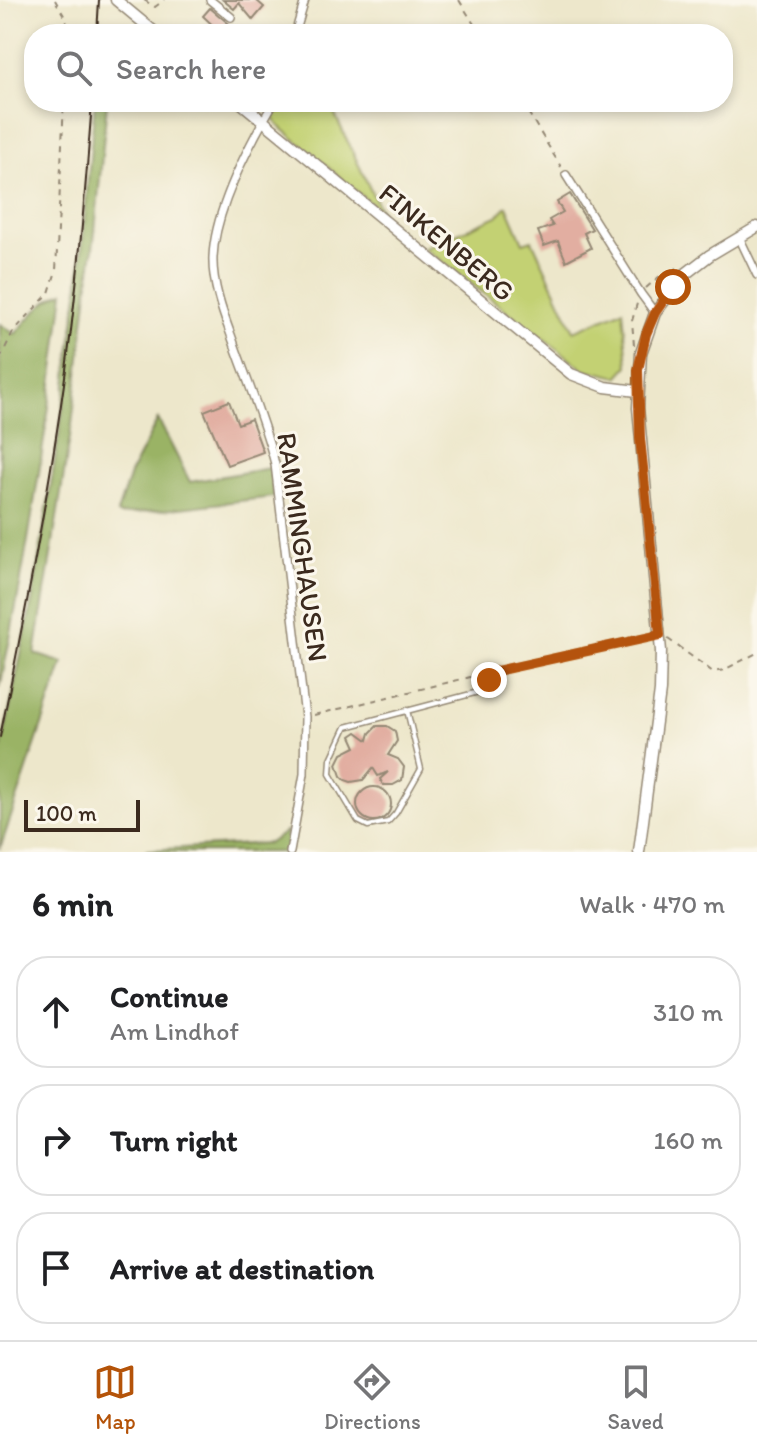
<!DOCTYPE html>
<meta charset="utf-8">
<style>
:root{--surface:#fff;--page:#f6f6f6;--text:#202124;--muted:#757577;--line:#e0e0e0;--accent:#b45309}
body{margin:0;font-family:Itim,sans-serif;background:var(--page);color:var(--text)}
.scale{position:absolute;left:24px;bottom:20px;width:116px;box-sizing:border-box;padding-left:8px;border:4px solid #3b2a1e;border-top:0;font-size:22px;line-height:28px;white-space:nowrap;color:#3b2a1e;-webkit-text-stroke:6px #fbf7ec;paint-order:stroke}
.stop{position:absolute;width:24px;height:24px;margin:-18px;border:6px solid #b45309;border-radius:50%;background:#fff}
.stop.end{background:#b45309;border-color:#fff;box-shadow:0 2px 8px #0008}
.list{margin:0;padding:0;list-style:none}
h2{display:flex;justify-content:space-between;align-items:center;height:104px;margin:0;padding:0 32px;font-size:34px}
h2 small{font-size:26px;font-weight:400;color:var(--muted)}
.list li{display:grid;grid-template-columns:52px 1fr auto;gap:24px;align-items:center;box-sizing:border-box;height:112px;margin:0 16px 16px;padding:0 16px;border:2px solid var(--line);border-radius:32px}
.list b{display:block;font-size:30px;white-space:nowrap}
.list p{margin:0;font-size:26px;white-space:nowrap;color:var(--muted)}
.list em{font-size:26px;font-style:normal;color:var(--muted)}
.icon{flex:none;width:44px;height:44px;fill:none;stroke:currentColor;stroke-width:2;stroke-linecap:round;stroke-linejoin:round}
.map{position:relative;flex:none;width:757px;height:852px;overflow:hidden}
.search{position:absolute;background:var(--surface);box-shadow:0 4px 12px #0003;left:24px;right:24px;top:24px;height:88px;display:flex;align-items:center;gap:20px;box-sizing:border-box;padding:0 28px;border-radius:32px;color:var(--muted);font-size:30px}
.sheet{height:488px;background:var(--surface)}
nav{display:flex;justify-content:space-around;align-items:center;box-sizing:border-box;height:112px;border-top:2px solid var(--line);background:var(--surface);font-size:22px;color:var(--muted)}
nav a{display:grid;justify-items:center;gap:4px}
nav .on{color:var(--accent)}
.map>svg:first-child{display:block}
</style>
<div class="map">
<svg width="757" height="852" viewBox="0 0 757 852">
<rect width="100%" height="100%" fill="#fbf7ec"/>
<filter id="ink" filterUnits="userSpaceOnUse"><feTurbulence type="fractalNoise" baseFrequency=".0125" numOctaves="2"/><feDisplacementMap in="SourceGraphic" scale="16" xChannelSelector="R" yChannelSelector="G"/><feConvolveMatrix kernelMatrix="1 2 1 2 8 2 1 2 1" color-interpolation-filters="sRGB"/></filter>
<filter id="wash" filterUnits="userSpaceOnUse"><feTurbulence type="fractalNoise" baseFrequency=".006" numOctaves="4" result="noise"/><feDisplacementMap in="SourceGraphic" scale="32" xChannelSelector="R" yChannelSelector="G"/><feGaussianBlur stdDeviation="1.8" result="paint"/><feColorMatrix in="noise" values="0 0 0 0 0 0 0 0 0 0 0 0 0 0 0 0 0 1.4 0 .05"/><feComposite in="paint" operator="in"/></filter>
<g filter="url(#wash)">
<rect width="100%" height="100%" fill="#ede7cb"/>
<path fill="#c3d173" stroke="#7f7e48" stroke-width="2" d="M281 102H329L381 212 278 125 273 117Z
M507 206 523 243 532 240 574 331 623 310 628 366 618 377 584 369 424 248 497 216Z"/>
<path fill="#9ab365" stroke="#6a6e42" stroke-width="2" d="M95 102H107L95 231 72 424 35 654 63 663 0 849V756L32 601 61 423 78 293Z
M64 292C48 425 27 557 0 688V324L15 334C29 319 44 298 64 292Z
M158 419 190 482 270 468 274 497 120 515 117 513 130 474Z
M287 831 286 852H144L147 850 269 843Z"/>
<g id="blocks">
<path fill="#e2aea1" d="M223 0H256L264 7 253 20 239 3 234 9Z
M210 8 235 29 238 26 248 34H222L203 16Z
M570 194 592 229 584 233 591 248 566 261 558 241 544 246 538 231 553 226 549 220 563 212 557 202Z
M229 401 238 424 251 419 263 452 227 465 204 411Z
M377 726H387L395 731 397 741 388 755 398 759 404 767 402 780 393 785H383L380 779 388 772 378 776 373 768 363 780 351 782 345 780 341 776 337 764 342 754 356 747 351 736 357 732 368 740 370 733Z
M357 804a17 17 0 1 1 34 0a17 17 0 1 1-34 0Z"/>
</g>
</g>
<g filter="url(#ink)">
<use href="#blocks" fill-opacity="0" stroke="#948874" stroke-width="2"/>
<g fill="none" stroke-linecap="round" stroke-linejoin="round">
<g stroke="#948874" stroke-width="7">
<path id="lane" d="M407 710 421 769 396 813 388 822 368 826 358 821 330 774 331 759 346 727 486 690 492 672 657 635"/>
</g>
<g stroke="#948874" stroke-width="10">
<path id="street" d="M210 0 231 17
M295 34 305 0
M274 102C250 143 215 208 213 257 212 282 222 311 231 335 246 378 264 420 275 464L305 717 304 774 290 852
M566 175 641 294 655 313
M739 237 757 275"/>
</g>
<g stroke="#948874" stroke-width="13">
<path id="secondary" d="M116 0 157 34
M240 102 571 374 605 387 637 391
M639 852 660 691 661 651 638 408 641 353 655 313 684 275 710 255 757 227"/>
</g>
<path stroke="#948874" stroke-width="2" stroke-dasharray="6 6" stroke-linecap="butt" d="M55 0 66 19 68 34
M144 0 155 7 164 0
M459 0 480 34
M522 102 561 167
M646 288 660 276 677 268
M634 345 632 321 638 300
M0 359 13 332 49 293 56 271 64 102
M668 639 713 672 724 670 757 653
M314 715 487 673"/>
<use href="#lane" stroke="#fff" stroke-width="4"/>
<use href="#street" stroke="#fff" stroke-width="7"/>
<use href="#secondary" stroke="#fff" stroke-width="10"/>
<path stroke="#3b2a1e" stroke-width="2" d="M97 34 99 0
M0 737C21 633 42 529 58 424 75 317 84 210 92 102"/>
</g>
</g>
<g fill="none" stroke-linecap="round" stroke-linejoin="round" filter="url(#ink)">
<path stroke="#b45309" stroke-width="10" d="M489 680 492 672 660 635 640 438 638 370 646 334 655 313 673 287"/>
</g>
<g text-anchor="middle" stroke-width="6" stroke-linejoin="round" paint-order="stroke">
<g font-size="28" fill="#3b2a1e" stroke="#fbf7ec">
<text transform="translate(447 242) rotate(40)" y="10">FINKENBERG</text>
<text transform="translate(303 547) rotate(82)" y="10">RAMMINGHAUSEN</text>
</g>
</g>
</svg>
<div class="scale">100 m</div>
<div class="stop" style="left:673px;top:287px"></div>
<div class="stop end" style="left:489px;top:680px"></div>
<div class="search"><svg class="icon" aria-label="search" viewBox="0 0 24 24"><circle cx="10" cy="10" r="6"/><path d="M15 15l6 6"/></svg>Search here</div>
</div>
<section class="sheet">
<h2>6 min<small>Walk · 470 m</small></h2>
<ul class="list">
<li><svg class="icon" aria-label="ahead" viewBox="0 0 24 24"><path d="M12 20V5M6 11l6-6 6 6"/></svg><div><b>Continue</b><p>Am Lindhof</p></div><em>310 m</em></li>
<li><svg class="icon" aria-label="right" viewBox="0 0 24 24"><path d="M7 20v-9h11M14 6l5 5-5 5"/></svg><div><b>Turn right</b></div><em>160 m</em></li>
<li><svg class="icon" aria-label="arrive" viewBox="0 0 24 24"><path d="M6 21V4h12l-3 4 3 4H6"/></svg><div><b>Arrive at destination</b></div></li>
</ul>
</section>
<nav>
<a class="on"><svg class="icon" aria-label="map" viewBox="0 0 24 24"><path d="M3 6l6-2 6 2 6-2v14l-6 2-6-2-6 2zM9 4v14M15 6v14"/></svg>Map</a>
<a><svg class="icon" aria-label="directions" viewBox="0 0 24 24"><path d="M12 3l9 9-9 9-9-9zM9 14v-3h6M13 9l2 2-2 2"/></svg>Directions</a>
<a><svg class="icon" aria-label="saved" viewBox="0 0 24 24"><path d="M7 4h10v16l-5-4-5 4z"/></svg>Saved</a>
</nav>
